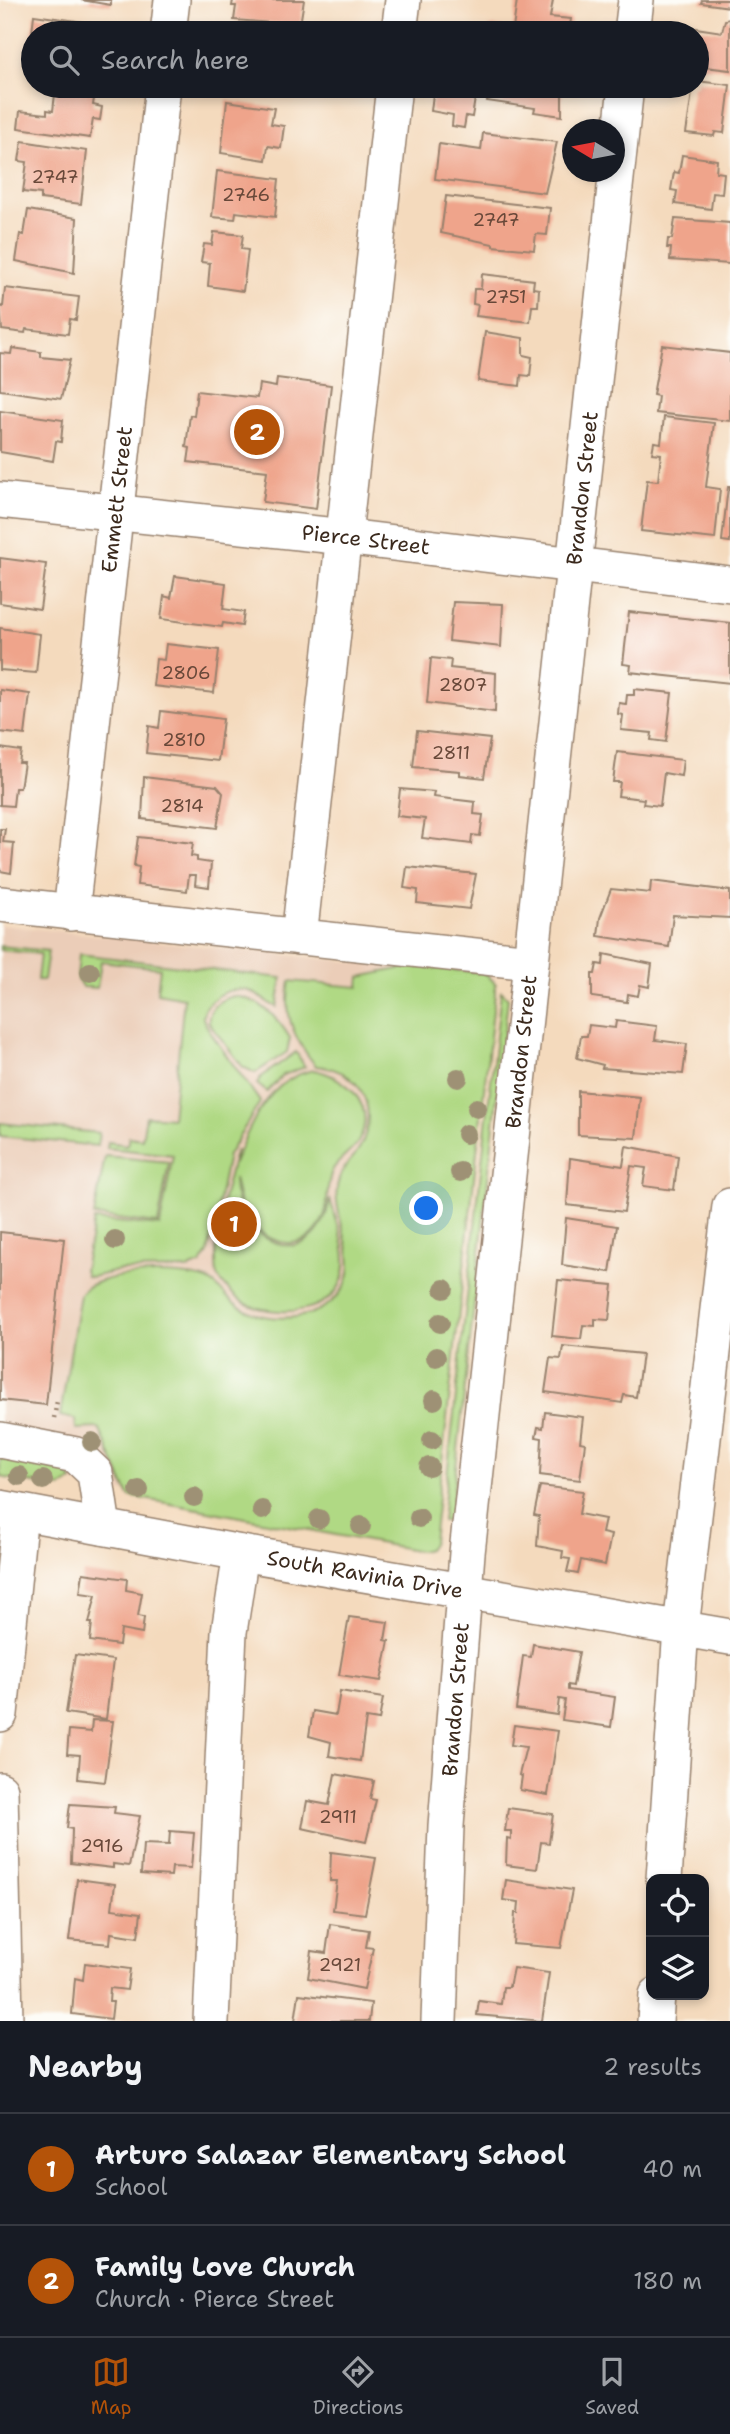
<!DOCTYPE html>
<meta charset="utf-8">
<style>
:root{--surface:#171b24;--page:#242831;--text:#f1f3f6;--muted:#9ea1a6;--line:#363941;--accent:#b45309}
body{margin:0;font-family:"Shantell Sans",sans-serif;background:var(--page);color:var(--text)}
.controls{position:absolute;right:21px;bottom:21px;display:grid;overflow:hidden;border-radius:14px;box-shadow:0 4px 10px #0003}
.controls button{width:63px;height:63px;display:grid;place-items:center;padding:0;border:0;border-bottom:2px solid var(--line);background:var(--surface);color:var(--text);font:35px sans-serif}
.compass{position:absolute;left:562px;top:119px;width:63px;height:63px;border-radius:50%;background:var(--surface);box-shadow:0 4px 10px #0003;rotate:280deg}
.you{position:absolute;left:427px;top:1209px;width:24px;height:24px;margin:-18px;border:5px solid #fff;border-radius:50%;background:#1a73e8;box-shadow:0 0 0 10px #1a73e833}
.badge{display:grid;place-items:center;width:46px;height:46px;border-radius:50%;background:var(--accent);color:#fff;font-size:23px;font-weight:700}
.pin{position:absolute;translate:-50% -50%;border:4px solid #fff;box-shadow:0 2px 7px #0006}
.list{margin:0;padding:0;list-style:none}
h2{display:flex;justify-content:space-between;align-items:center;height:91px;margin:0;padding:0 28px;font-size:30px}
h2 small{font-size:23px;font-weight:400;color:var(--muted)}
.list li{display:grid;grid-template-columns:46px 1fr auto;gap:21px;align-items:center;box-sizing:border-box;height:112px;padding:0 28px;border-top:2px solid var(--line)}
.list b{display:block;font-size:26px;white-space:nowrap}
.list p{margin:0;font-size:23px;white-space:nowrap;color:var(--muted)}
.list em{font-size:23px;font-style:normal;color:var(--muted)}
.icon{flex:none;width:38px;height:38px;fill:none;stroke:currentColor;stroke-width:2;stroke-linecap:round;stroke-linejoin:round}
.map{position:relative;flex:none;width:730px;height:2021px;overflow:hidden}
.search{position:absolute;background:var(--surface);box-shadow:0 4px 10px #0003;left:21px;right:21px;top:21px;height:77px;display:flex;align-items:center;gap:18px;box-sizing:border-box;padding:0 24px;border-radius:38px;color:var(--muted);font-size:26px}
.sheet{height:315px;background:var(--surface)}
nav{display:flex;justify-content:space-around;align-items:center;box-sizing:border-box;height:98px;border-top:2px solid var(--line);background:var(--surface);font-size:19px;color:var(--muted)}
nav a{display:grid;justify-items:center;gap:4px}
nav .on{color:var(--accent)}
.map>svg:first-child{display:block}
</style>
<div class="map">
<svg width="730" height="2021" viewBox="0 0 730 2021">
<rect width="100%" height="100%" fill="#fdfcf7"/>
<filter id="ink" filterUnits="userSpaceOnUse"><feTurbulence type="fractalNoise" baseFrequency=".0143" numOctaves="2"/><feDisplacementMap in="SourceGraphic" scale="14" xChannelSelector="R" yChannelSelector="G"/><feConvolveMatrix kernelMatrix="1 2 1 2 8 2 1 2 1" color-interpolation-filters="sRGB"/></filter>
<filter id="wash" filterUnits="userSpaceOnUse"><feTurbulence type="fractalNoise" baseFrequency=".00686" numOctaves="4" result="noise"/><feDisplacementMap in="SourceGraphic" scale="28" xChannelSelector="R" yChannelSelector="G"/><feGaussianBlur stdDeviation="1.57" result="paint"/><feColorMatrix in="noise" values="0 0 0 0 0 0 0 0 0 0 0 0 0 0 0 0 0 1.4 0 .05"/><feComposite in="paint" operator="in"/></filter>
<g filter="url(#wash)">
<rect width="100%" height="100%" fill="#f4dabd"/>
<path fill="#ebcdb8" d="M0 925 495 977 431 1545 0 1470Z"/>
<path fill="#b0d984" stroke="#768251" stroke-width="2" d="M0 946 48 951 44 980H37L40 954 0 950Z
M79 954 282 978 277 1007C267 1004 259 994 249 991 240 988 225 990 218 996 211 1001 203 1007 203 1017 202 1025 252 1089 260 1102L228 1155 208 1253 201 1264 189 1269 121 1270 92 1277 86 1276 84 1270 94 1220 160 1226 173 1155 107 1148 108 1142 127 1145 129 1137 142 1139 146 1116 172 1118 184 998 157 993 160 968 101 961 97 988 83 987 77 980Z
M412 966 485 973 496 984 433 1542 428 1549 420 1551 129 1496 99 1428 76 1429 75 1419 60 1416 80 1294C95 1270 182 1271 207 1280 218 1284 225 1297 235 1304 259 1321 301 1323 326 1306 386 1265 308 1207 349 1162 383 1126 371 1069 316 1066 294 1039 283 1016 290 981L359 987 360 977Z
M501 991 508 998 450 1522 442 1521Z
M234 996C260 999 277 1016 290 1038L287 1052 255 1073 243 1067 209 1023C207 1007 221 999 234 996Z
M296 1052 305 1067 283 1075 267 1092 257 1084 260 1078Z
M314 1070C345 1076 376 1104 360 1138 355 1152 338 1158 332 1171 325 1187 330 1208 321 1223 303 1257 261 1243 245 1214 238 1202 237 1190 234 1178 232 1239 315 1283 330 1199 336 1222 349 1249 344 1273 336 1314 280 1317 249 1305 236 1300 226 1287 217 1276 212 1234 225 1190 236 1149L234 1164C249 1126 269 1078 314 1070Z
M0 1123 99 1133 97 1146 0 1136Z
M105 1156 169 1162 158 1224 94 1216Z
M0 1458 66 1471 72 1480 61 1488 0 1477Z"/>
<g id="blocks">
<path fill="#efa48b" d="M81 0H111V5Z
M233 0H304L300 25 234 20 236 6H232Z
M517 0H553L550 17 571 19 569 33H489L490 26 513 29Z
M702 0H730V7L701 3Z
M34 15 92 23 90 33H32Z
M730 19V70L697 66V33H688L689 27 722 32 725 20Z
M32 34H33V62L28 61Z
M697 81 730 85 724 133 715 132 714 136 686 133 693 86H697Z
M56 86 95 92 93 105 102 107 100 120 93 119 90 138 18 128 20 111 47 114V110L53 111Z
M253 86H291V93Z
M434 86H477L472 117 466 116 464 128 452 126 453 115 431 111Z
M489 86H562V116L534 112 535 108 487 101Z
M227 101 274 108 271 124 284 126 281 148 268 146 266 160 221 153Z
M483 133 557 142 545 193 435 179 439 144 481 150Z
M22 141 87 151 81 204 41 199V194L23 192 27 162 19 161Z
M682 155 717 160 716 172 724 173 722 194 713 193 711 209 675 204 677 191 671 190 674 172 679 173Z
M217 171 279 179 275 217 236 212 235 219 212 217Z
M446 196 550 208 547 235 536 234 534 250 493 246V244L441 233Z
M28 210 77 218 74 273 16 261 20 234 24 235Z
M675 219 730 223V264L670 260 671 248H667L668 239H672Z
M214 232 243 235 241 249 248 250 243 291 208 286 210 263 201 262 204 244 212 245Z
M482 274 534 280 533 288 539 289 538 306H532L530 322 476 316 478 305 473 304 474 289H481Z
M5 288 79 297 76 320 70 319 68 334 26 329 25 333 2 330 0 306 3 307Z
M485 332 523 338V355L532 357 530 376 521 375 520 386 478 381Z
M662 345 730 353V421L656 413 658 396 653 395Z
M12 348 41 352V357L70 360 61 399 0 390V353L11 354Z
M277 378 331 385 316 509 263 502 267 471 188 462 190 448 186 447 190 415 194 416 197 391 257 398 259 384 276 387Z
M0 411 63 420 61 442 56 441 53 461 0 452Z
M664 417 714 423 706 487 720 489 715 539 641 531 647 480 658 481 661 454 652 453 654 442 661 443Z
M728 487H730V542L722 541Z
M0 558 46 564 40 609 0 603Z
M175 576 226 583 223 609 244 612 242 626 223 623 222 627 161 619 164 596 171 598Z
M453 602 503 604 501 647 449 641Z
M629 612 730 623V683L630 672 631 665 623 664Z
M0 628 40 634 36 673 0 670Z
M166 644 219 650 214 693 153 686 156 659 164 660Z
M431 658 451 660 450 668 496 673 495 712 427 703Z
M634 689 672 693 666 742 651 740 652 733 621 730 623 715 618 714 619 703 626 704 627 695H634Z
M0 690 30 694 25 735 0 732Z
M161 711 223 719 218 761 146 753 149 726 159 728Z
M417 731 490 739 484 778 460 775V771L413 767Z
M0 748 21 751 19 763H24L20 788H15L13 806 0 805Z
M617 752 683 760 681 776 664 773 660 806 643 804 644 799 618 796 620 782H613Z
M144 777 217 786 223 793 217 828 142 819Z
M400 789 434 792 433 797 475 802 474 814 483 815 480 836 472 835 471 844 422 838 425 819 397 816Z
M0 829H5L3 842 14 843 11 873 0 871Z
M138 837 193 843 191 856 197 857V861L211 863 209 887 195 885 196 875H189L187 891 137 885 139 867 134 866Z
M407 867 476 874 469 909 417 903 418 890 404 888Z
M651 881 730 891V918L673 915 669 947 598 936 600 918 611 889 650 893Z
M604 954 652 964 649 987 640 985 638 996 628 994 627 1002 592 997V974H595L597 964 603 965Z
M616 1021 657 1026 655 1040 687 1044 683 1074 602 1068 603 1065 577 1058 581 1036H587L589 1025 615 1028Z
M578 1091 640 1097 636 1138 578 1135Z
M626 1146 678 1156 674 1190 643 1186 646 1168 631 1166 624 1212 567 1205 570 1158 623 1166Z
M566 1218 617 1226 610 1272 562 1265Z
M0 1232 64 1239 46 1405 0 1400Z
M558 1280 613 1285 609 1320 595 1319V1326L583 1325 581 1339 552 1336Z
M563 1346 642 1354 636 1397 624 1395 622 1403 545 1392 550 1358 561 1359Z
M545 1412 583 1417 580 1442 585 1443 580 1480 540 1475 542 1438 536 1437 538 1427 543 1428Z
M540 1486 583 1491 579 1514 605 1519 602 1533 611 1535 605 1565 581 1560 578 1574 567 1572 570 1559 562 1558 563 1551 537 1546 539 1516 534 1515Z
M83 1573 127 1579 126 1590 142 1593 138 1616 144 1617 142 1634 121 1630 119 1645 90 1641 92 1623H89L96 1595 80 1593Z
M349 1617 388 1622 385 1640 389 1641 381 1681 339 1675Z
M533 1644 579 1652 573 1686 568 1685V1690L615 1697 611 1727 562 1720 565 1700 559 1699 557 1715 516 1709 523 1656 531 1657Z
M75 1655 113 1660 106 1719 66 1713Z
M340 1691 383 1698 379 1720 366 1718 360 1761 329 1756 331 1742 309 1736 313 1711 336 1715Z
M92 1720 113 1721 105 1782 78 1779 80 1755 67 1754 69 1730 91 1732Z
M514 1725 558 1731 548 1795 520 1790 522 1776 519 1775 526 1747 511 1745Z
M335 1774 374 1781 370 1799 376 1800 366 1842 302 1828 307 1801 329 1805Z
M70 1804 115 1807 114 1813 140 1816 129 1866 113 1864V1868L71 1863 72 1829 67 1828Z
M508 1808 553 1814 549 1843 541 1842 537 1869 506 1865 507 1838 511 1839V1831H505Z
M170 1831 194 1833 191 1868 172 1867 171 1876 141 1874 143 1844 169 1845Z
M331 1852 376 1858 365 1914 333 1910 337 1881H330Z
M77 1879 115 1884 112 1909 141 1913 138 1937 111 1933 110 1944 69 1940Z
M506 1880 572 1890 561 1948 513 1944 515 1913H518L519 1902 503 1900Z
M330 1924 369 1930 366 1947 373 1948 364 1989 308 1978 312 1951 326 1953Z
M85 1963 130 1969 127 1990 110 1988 109 2002H113L111 2019 72 2014 75 1978 83 1980Z
M513 1968 549 1973 542 2021 477 2015 479 2001 501 2004 503 1987H509Z
M299 1994 371 2003 369 2021H295Z"/>
</g>
</g>
<g filter="url(#ink)">
<use href="#blocks" fill-opacity="0" stroke="#98826e" stroke-width="2"/>
<g fill="none" stroke-linecap="round" stroke-linejoin="round">
<g stroke="#98826e" stroke-width="38">
<g id="minor">
<path d="M168 33 172 0"/>
<path d="M399 33 403 0"/>
<path d="M632 33 636 0"/>
<path id="s1" d="M0 500 345 537 730 584"/>
<path d="M0 904 531 962"/>
<path id="s2" d="M71 913 163 86"/>
<path d="M299 937 394 86"/>
<path d="M0 1440 76 1455 95 1473 103 1527"/>
<path id="s3" d="M0 1508 241 1553 730 1637"/>
<path d="M0 1714 20 1512"/>
<path d="M0 1790 5 2021"/>
<path d="M664 1879 681 1628 730 1206"/>
<path d="M211 2021 229 1632 241 1553"/>
<path id="s4" d="M439 2021 446 1826 467 1553 626 86"/>
<path d="M655 2021 657 1995"/>
</g>
</g>
<path stroke="#98826e" stroke-width="4.5" stroke-dasharray="2 5" stroke-linecap="butt" d="M54 1418 57 1401"/>
<use href="#minor" stroke="#fff" stroke-width="35"/>
</g>
<g fill="#9e9174">
<circle cx="90" cy="972" r="10"/>
<circle cx="458" cy="1078" r="10"/>
<circle cx="477" cy="1108" r="10"/>
<circle cx="466" cy="1134" r="10"/>
<circle cx="460" cy="1172" r="10"/>
<circle cx="115" cy="1240" r="10"/>
<circle cx="444" cy="1289" r="10"/>
<circle cx="440" cy="1323" r="10"/>
<circle cx="436" cy="1357" r="10"/>
<circle cx="434" cy="1400" r="10"/>
<circle cx="432" cy="1440" r="10"/>
<circle cx="92" cy="1442" r="10"/>
<circle cx="429" cy="1467" r="10"/>
<circle cx="19" cy="1476" r="10"/>
<circle cx="43" cy="1480" r="10"/>
<circle cx="139" cy="1490" r="10"/>
<circle cx="194" cy="1497" r="10"/>
<circle cx="262" cy="1510" r="10"/>
<circle cx="419" cy="1518" r="10"/>
<circle cx="319" cy="1519" r="10"/>
<circle cx="361" cy="1526" r="10"/>
</g>
</g>
<g text-anchor="middle" stroke-width="5" stroke-linejoin="round" paint-order="stroke">
<g font-size="18" fill="#684839">
<text x="55" y="183">2747</text>
<text x="246" y="201">2746</text>
<text x="496" y="226">2747</text>
<text x="506" y="303">2751</text>
<text x="186" y="679">2806</text>
<text x="463" y="691">2807</text>
<text x="184" y="746">2810</text>
<text x="451" y="759">2811</text>
<text x="182" y="812">2814</text>
<text x="338" y="1823">2911</text>
<text x="102" y="1852">2916</text>
<text x="340" y="1971">2921</text>
</g>
<g font-size="21" fill="#3b2a1e" stroke="#fdfcf7">
<text dy="7" stroke="none"><textPath href="#s4" startOffset="1540">Brandon Street</textPath></text>
<text dy="7" stroke="none"><textPath href="#s2" startOffset="416">Emmett Street</textPath></text>
<text dy="7" stroke="none"><textPath href="#s1" startOffset="368">Pierce Street</textPath></text>
<text dy="7" stroke="none"><textPath href="#s4" startOffset="973">Brandon Street</textPath></text>
<text dy="7" stroke="none"><textPath href="#s3" startOffset="371">South Ravinia Drive</textPath></text>
<text dy="7" stroke="none"><textPath href="#s4" startOffset="322">Brandon Street</textPath></text>
</g>
</g>
</svg>
<div class="controls">
<button><svg class="icon" aria-label="locate" viewBox="0 0 24 24"><circle cx="12" cy="12" r="6"/><path d="M12 2v4M12 18v4M2 12h4M18 12h4"/></svg></button>
<button><svg class="icon" aria-label="layers" viewBox="0 0 24 24"><path d="M12 4l9 5-9 5-9-5zM3 14l9 5 9-5"/></svg></button>
</div>
<svg class="compass" viewBox="-18 -18 36 36"><path d="M0-13l5 13h-10z" fill="#e53935"/><path d="M0 13l5-13h-10z" fill="#9ea1a6"/></svg>
<div class="you"></div>
<div class="pin badge" style="left:234px;top:1224px">1</div>
<div class="pin badge" style="left:257px;top:432px">2</div>
<div class="search"><svg class="icon" aria-label="search" viewBox="0 0 24 24"><circle cx="10" cy="10" r="6"/><path d="M15 15l6 6"/></svg>Search here</div>
</div>
<section class="sheet">
<h2>Nearby<small>2 results</small></h2>
<ul class="list">
<li><span class="badge">1</span><div><b>Arturo Salazar Elementary School</b><p>School</p></div><em>40 m</em></li>
<li><span class="badge">2</span><div><b>Family Love Church</b><p>Church · Pierce Street</p></div><em>180 m</em></li>
</ul>
</section>
<nav>
<a class="on"><svg class="icon" aria-label="map" viewBox="0 0 24 24"><path d="M3 6l6-2 6 2 6-2v14l-6 2-6-2-6 2zM9 4v14M15 6v14"/></svg>Map</a>
<a><svg class="icon" aria-label="directions" viewBox="0 0 24 24"><path d="M12 3l9 9-9 9-9-9zM9 14v-3h6M13 9l2 2-2 2"/></svg>Directions</a>
<a><svg class="icon" aria-label="saved" viewBox="0 0 24 24"><path d="M7 4h10v16l-5-4-5 4z"/></svg>Saved</a>
</nav>
